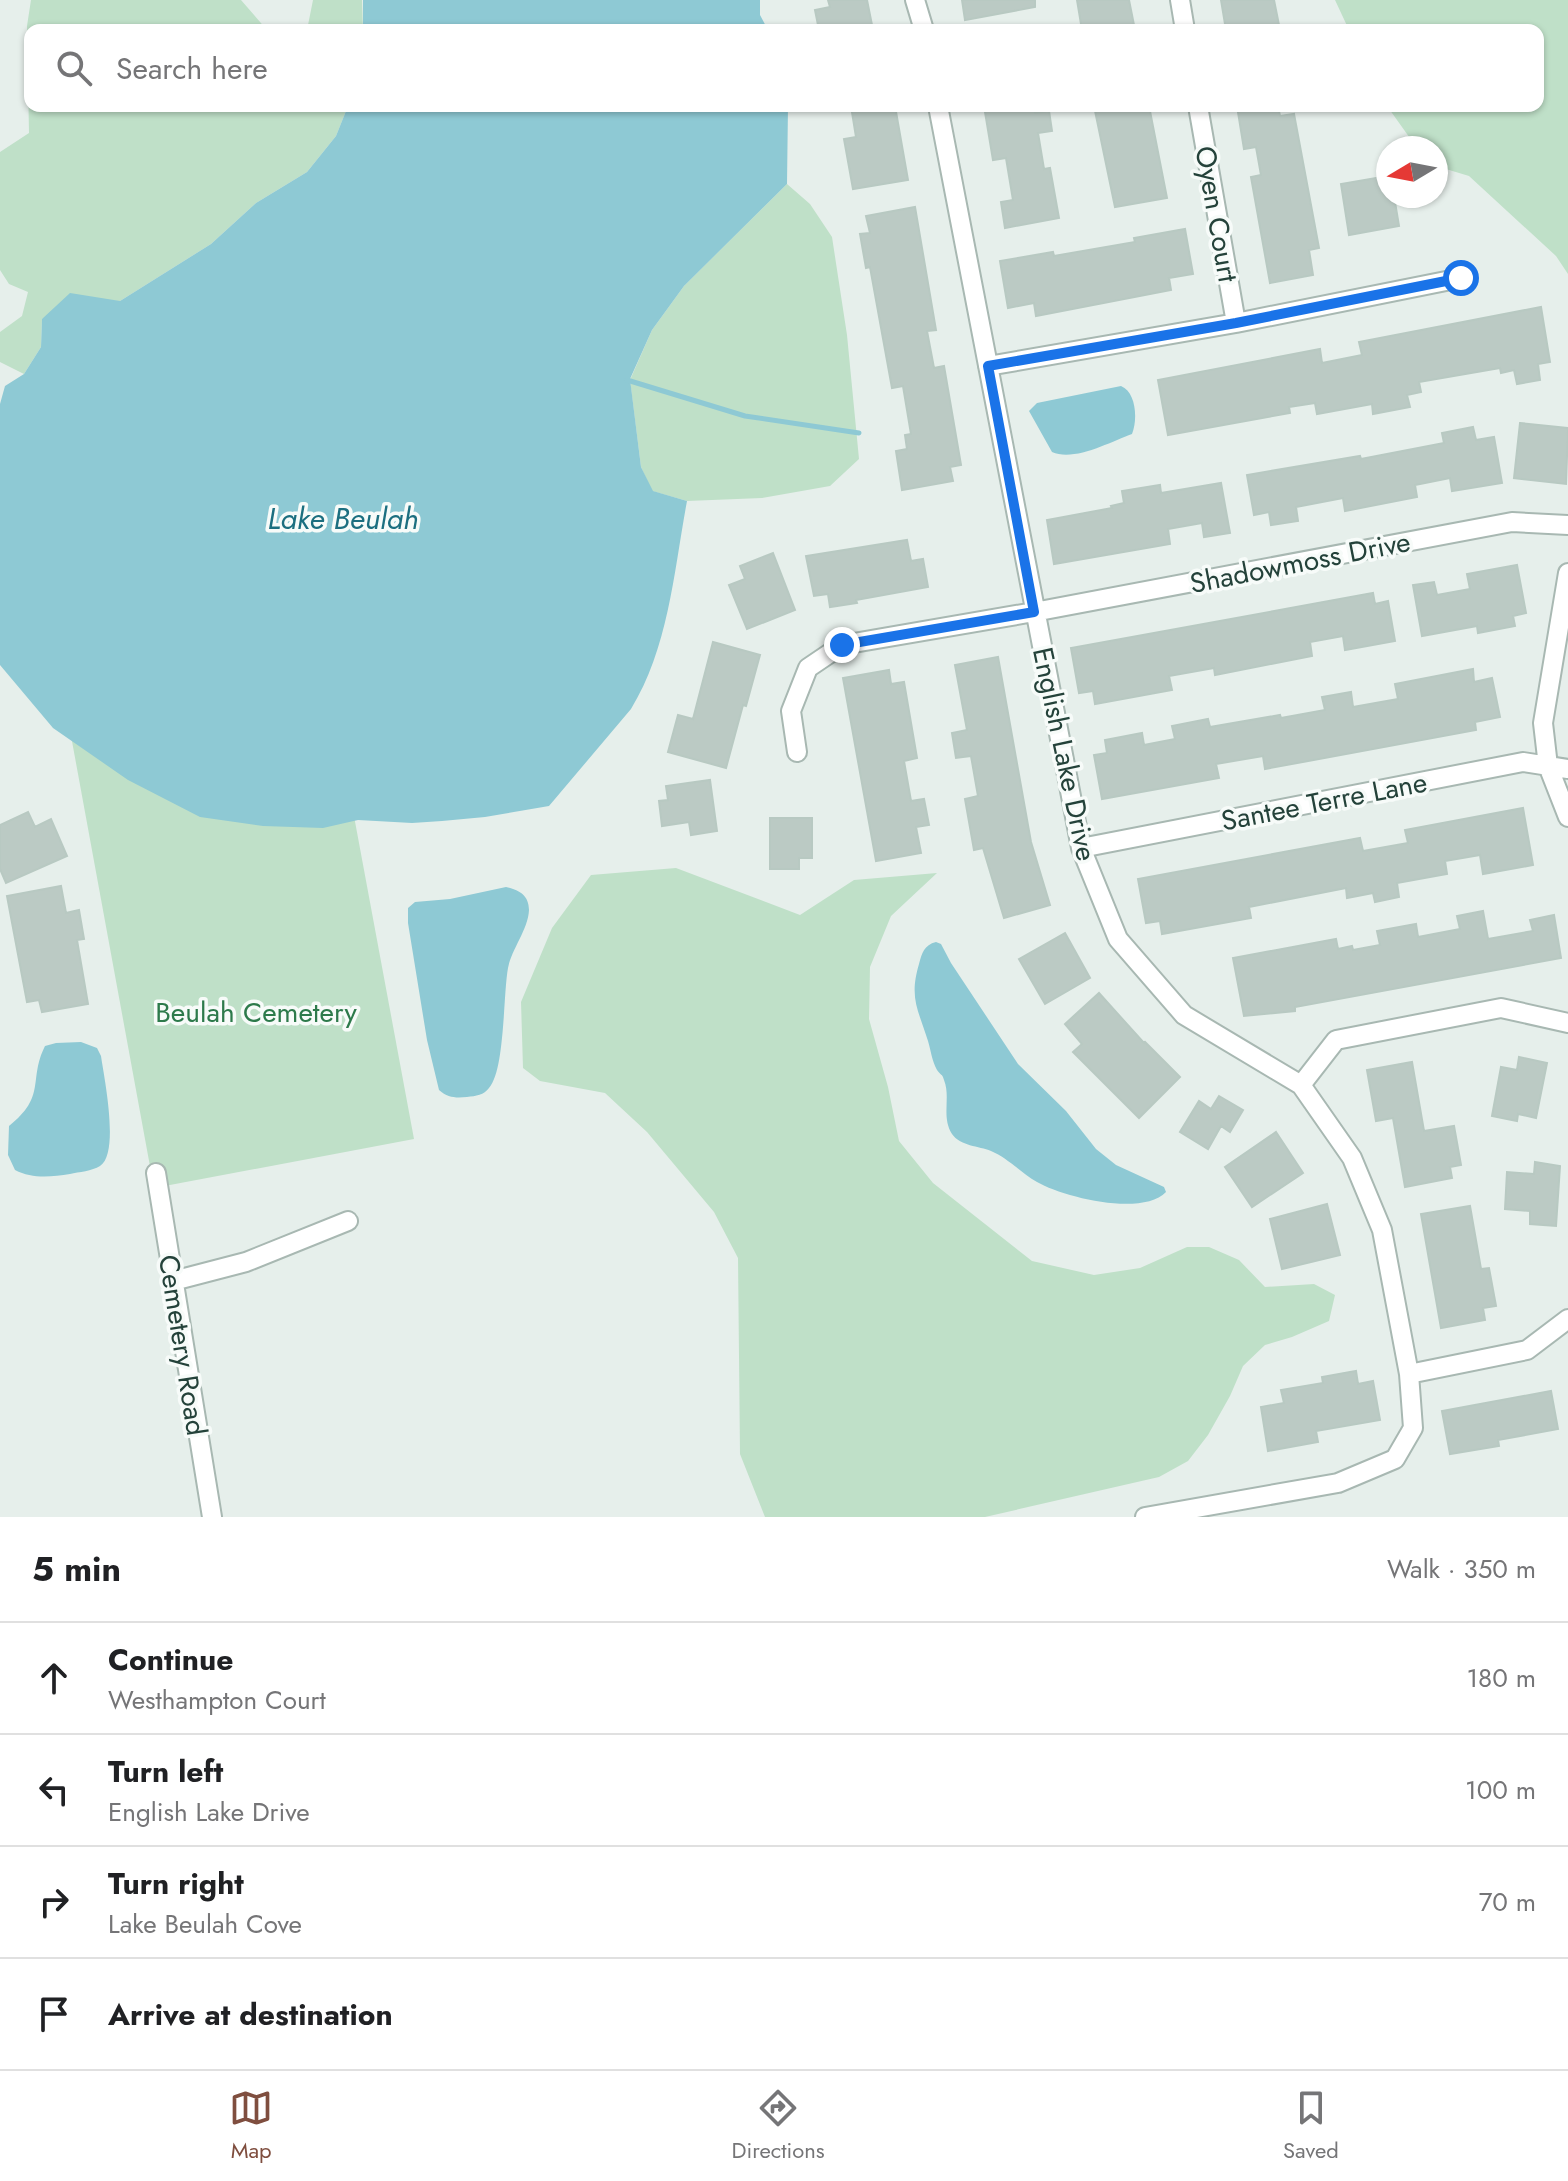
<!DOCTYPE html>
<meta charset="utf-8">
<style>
:root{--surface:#fff;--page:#f2f2f2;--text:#202124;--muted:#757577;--line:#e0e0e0;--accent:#7f4e3f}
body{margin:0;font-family:Jost,sans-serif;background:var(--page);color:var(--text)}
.compass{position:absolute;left:1376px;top:136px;width:72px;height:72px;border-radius:50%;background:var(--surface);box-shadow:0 2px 6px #0004;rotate:260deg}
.stop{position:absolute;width:24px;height:24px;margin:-18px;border:6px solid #1a73e8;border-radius:50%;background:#fff}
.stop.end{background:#1a73e8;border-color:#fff;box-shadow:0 2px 8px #0008}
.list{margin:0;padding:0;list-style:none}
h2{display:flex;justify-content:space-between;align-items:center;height:104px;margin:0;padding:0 32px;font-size:34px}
h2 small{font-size:26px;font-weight:400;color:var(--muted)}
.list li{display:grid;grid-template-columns:52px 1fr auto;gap:24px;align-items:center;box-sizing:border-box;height:112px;padding:0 32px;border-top:2px solid var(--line)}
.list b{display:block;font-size:30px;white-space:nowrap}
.list p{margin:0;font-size:26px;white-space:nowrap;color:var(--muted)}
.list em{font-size:26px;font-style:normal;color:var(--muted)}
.icon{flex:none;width:44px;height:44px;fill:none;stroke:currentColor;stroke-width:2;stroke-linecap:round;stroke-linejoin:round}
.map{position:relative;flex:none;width:1568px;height:1517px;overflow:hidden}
.search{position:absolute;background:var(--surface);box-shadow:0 2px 6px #0004;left:24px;right:24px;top:24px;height:88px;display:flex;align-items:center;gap:20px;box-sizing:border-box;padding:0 28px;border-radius:16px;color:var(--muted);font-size:30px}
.sheet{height:552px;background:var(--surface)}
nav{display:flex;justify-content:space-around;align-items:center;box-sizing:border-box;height:112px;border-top:2px solid var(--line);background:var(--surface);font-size:22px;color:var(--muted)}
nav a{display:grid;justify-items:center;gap:4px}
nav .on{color:var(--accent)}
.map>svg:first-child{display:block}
</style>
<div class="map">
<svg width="1568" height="1517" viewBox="0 0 1568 1517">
<rect width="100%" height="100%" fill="#e6efeb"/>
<path fill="#bfe0c8" d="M31 0H241L267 30H30V106H348L336 136 307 172 256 203 211 244 120 301 42 319 41 347 24 374 0 362V332L22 316 28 292 9 284 0 270V152L29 133 27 26Z
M313 0H362L363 30H307Z
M1335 0H1568V274L1556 256 1469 176 1436 166V148H1417L1387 106H1538V30H1349Z
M787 184 810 204 832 237 847 335 859 459 830 486 762 498 687 501 652 491 641 467 630 380 652 330 684 286Z
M317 617 414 1139 154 1188 58 665Z
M676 868 800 915 854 880 937 873 891 916 870 967 869 1019 888 1087 899 1141 933 1183 1032 1261 1094 1275 1140 1268 1187 1247H1209L1239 1260 1265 1287 1314 1284 1335 1295 1329 1321 1292 1337 1265 1345 1243 1366 1230 1396 1208 1435 1188 1461 1159 1477 985 1517H765L740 1454 738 1258 714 1212 647 1132 605 1093 540 1081 523 1068 521 1002 552 928 591 875Z"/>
<path fill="#8ec9d4" d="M363 0H760V15L768 30H363Z
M348 106H788L787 184 684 286 652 330 630 379 641 467 653 491 687 501C674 570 669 647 631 709L549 806 485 817 442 821 412 823 358 820 323 828 263 826 200 817 128 780 53 728 0 665V404L5 386 24 374 41 347 42 319 70 293 120 301 211 244 256 203 307 172 336 136Z
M1121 386C1136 392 1138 419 1132 434 1110 442 1074 462 1052 452L1029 411 1037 403Z
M506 887C519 890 529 895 529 910 528 930 512 948 508 968 503 996 505 1070 489 1088 484 1095 476 1096 467 1097 456 1098 448 1098 439 1090L427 1040 408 923V908L415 902 450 899Z
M936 942 941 944 951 963 1018 1064 1066 1111 1096 1149 1116 1165 1164 1187 1166 1192C1142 1217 1063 1197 1037 1182 1021 1173 1008 1158 991 1151 979 1146 960 1146 952 1134 941 1117 951 1097 944 1080 942 1073 941 1076 937 1070 932 1061 931 1051 928 1041 918 1009 909 998 919 964 922 953 924 945 936 942Z
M81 1042 97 1048 101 1056C104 1077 120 1153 100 1166 92 1171 79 1172 70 1174 51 1177 32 1179 15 1170L8 1155 9 1126C47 1096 28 1080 45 1046L56 1043Z"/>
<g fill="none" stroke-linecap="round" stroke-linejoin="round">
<path stroke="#8ec9d4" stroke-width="5" d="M627 380 745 416 859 433"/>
</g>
<path fill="#bbcac4" stroke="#b8c9c2" stroke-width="2" d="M828 0H867L872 25 861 27V30H819L815 10 830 7Z
M962 0H1035V7L965 20Z
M1077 0H1129L1135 30H1082Z
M1221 0H1274L1280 30H1226Z
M851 106H895L908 180 853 189 844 139 856 137Z
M984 106H1033L1035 113 1049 111 1052 131 1038 133 1044 169 1050 168 1059 218 1005 228 1001 202 1013 200 1006 158 993 160Z
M1094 106H1149L1167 198 1115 207Z
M1237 106H1278L1280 116 1294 114 1319 248 1309 250 1313 275 1270 283 1251 177 1261 175 1256 147 1244 149Z
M1388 176V196H1394L1399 226 1349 235 1341 184Z
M915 207 936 330 927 331 934 368 944 366 961 465 950 467 953 481 902 490 896 451 907 449 905 435 911 434 903 386 892 388 870 267 866 268 860 234 870 233 866 216Z
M1185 229 1193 274 1169 278 1171 290 1036 316 1034 303 1008 308 1000 261 1053 252 1054 256 1135 242 1134 238Z
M1541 307 1550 362 1538 364 1540 380 1517 384 1514 370 1501 373 1500 368 1419 382 1421 392 1407 395 1410 407 1373 414 1372 404 1317 414 1315 403 1289 407 1290 413 1168 435 1158 380 1320 349 1322 363 1362 355 1359 342Z
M1520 423 1568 428 1566 484 1514 478Z
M1473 427 1476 440 1494 437 1502 483 1452 491 1450 478 1415 485 1417 497 1345 511 1343 498 1296 507 1298 521 1271 525 1269 512 1254 515 1247 475 1360 456 1361 459 1444 443 1442 433Z
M1221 483 1230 533 1204 537 1202 523 1168 529 1170 544 1054 564 1047 520 1112 508 1111 506 1124 503 1122 491 1160 485 1161 493Z
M907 540 911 561 923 559 928 587 856 600 857 603 830 607 828 594 814 596 806 556Z
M773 553 795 610 747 629 729 585 745 579 740 566Z
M1517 565 1526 613 1513 616 1515 626 1478 633 1477 626 1422 636 1413 585 1434 582 1437 595 1470 589 1467 574Z
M1373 593 1375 604 1388 601 1395 641 1345 650 1343 636 1310 642 1312 656 1215 675 1214 668 1169 676 1172 690 1095 704 1093 691 1079 693 1071 648Z
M713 642 760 655 746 706 743 705 726 768 668 752 678 715 693 719Z
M998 657 1031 842 1050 905 1004 918 983 848 974 850 965 799 978 796 971 756 956 758 952 733 967 730 955 665Z
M1473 669 1474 682 1492 678 1500 717 1475 722 1476 730 1265 769 1263 756 1216 764 1219 778 1102 799 1094 755 1107 753 1105 740 1142 733 1144 745 1175 739 1172 726 1208 719 1210 727 1280 715 1281 718 1325 710 1322 697 1351 692 1353 707 1398 699 1395 684Z
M889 670 891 684 904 682 917 758 904 761 911 801 924 799 929 825 916 827 921 853 876 861 843 678Z
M710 780 717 831 691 835 689 822 662 826 659 801 668 800 666 786Z
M1523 808 1533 865 1483 874 1480 855 1445 861 1447 874 1397 883 1399 897 1375 902 1373 893 1347 898 1346 888 1249 907 1251 918 1162 934 1160 921 1146 923 1138 879 1360 838 1363 851 1408 843 1405 830Z
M28 812 35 827 51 819 67 856 6 883 0 869V825Z
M770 818H812V858H799V869H770Z
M61 886 66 913 79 910 84 939 77 940 88 1004 42 1012 39 1000 27 1002 7 896Z
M1483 911 1488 939 1533 931 1530 920 1554 915 1561 958 1295 1007V1011L1244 1016 1233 958 1336 939 1338 949 1352 946 1353 950 1380 945 1377 931 1416 924 1418 937 1460 929 1457 916Z
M1065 933 1090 978 1045 1004 1019 959Z
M1099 993 1144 1043 1145 1042 1180 1077 1139 1118 1073 1052 1082 1044 1065 1024Z
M1519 1057 1547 1063 1536 1118 1518 1114 1517 1121 1492 1116 1501 1067 1517 1070Z
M1412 1062 1424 1131 1454 1126 1461 1165 1450 1167 1452 1178 1405 1187 1393 1118 1376 1121 1367 1070Z
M1219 1096 1243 1110 1230 1132 1221 1126 1208 1149 1180 1132 1199 1101 1211 1109Z
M1276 1132 1303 1173 1252 1207 1225 1167Z
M1535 1162 1560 1166 1556 1226 1530 1224V1211L1505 1209 1507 1172 1534 1174Z
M1327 1204 1340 1255 1282 1269 1270 1219Z
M1470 1206 1481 1269 1489 1268 1496 1306 1483 1308 1485 1320 1441 1328 1421 1214Z
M1356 1371 1358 1384 1373 1381 1380 1420 1316 1431 1318 1442 1268 1451 1261 1407 1284 1403 1281 1390 1323 1383 1322 1377Z
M1551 1391 1558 1429 1498 1440 1499 1446 1450 1454 1442 1411Z"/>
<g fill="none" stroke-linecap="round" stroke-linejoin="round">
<g stroke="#a8b8b2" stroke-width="22">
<path id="minor" d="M915 0 924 30
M1180 0 1185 30
M938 106 1081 848 1118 939 1184 1015 1301 1085 1352 1158 1382 1230 1409 1374 1413 1428 1395 1459 1338 1483 1145 1517
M1198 106 1236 323
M988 366 1236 323 1461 278
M1568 573 1543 723 1548 766 1568 817
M797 752 791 711 808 668 842 645 1034 612 1512 522 1568 525
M1081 848 1523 762 1568 769
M1301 1085 1336 1040 1501 1008 1568 1023
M156 1173 212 1517
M173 1281 246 1262 348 1221
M1409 1374 1527 1350 1568 1319"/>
</g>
<use href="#minor" stroke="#fff" stroke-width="18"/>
</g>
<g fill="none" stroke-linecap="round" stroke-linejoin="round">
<path stroke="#1a73e8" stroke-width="10" d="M842 645 1034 612 988 366 1236 323 1461 278"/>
</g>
<g text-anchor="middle" stroke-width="7" stroke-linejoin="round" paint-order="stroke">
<g font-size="28" fill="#24423a" stroke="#f7fbf9">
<text transform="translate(1217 214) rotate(80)" y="10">Oyen Court</text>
<text transform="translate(1300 562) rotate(-11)" y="10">Shadowmoss Drive</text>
<text transform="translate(1065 754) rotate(78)" y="10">English Lake Drive</text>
<text transform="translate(1324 801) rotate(-11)" y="10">Santee Terre Lane</text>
<text transform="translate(183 1345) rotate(81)" y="10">Cemetery Road</text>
</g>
<g font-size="28" fill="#2d7a4b" stroke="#f7fbf9">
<text x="256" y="1022">Beulah Cemetery</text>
</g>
<g font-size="30" font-style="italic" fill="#1c6f80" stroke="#f7fbf9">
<text x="343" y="529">Lake Beulah</text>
</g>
</g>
</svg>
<svg class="compass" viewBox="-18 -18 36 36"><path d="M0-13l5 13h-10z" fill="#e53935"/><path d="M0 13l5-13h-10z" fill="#757577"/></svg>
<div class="stop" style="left:1461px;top:278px"></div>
<div class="stop end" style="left:842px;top:645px"></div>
<div class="search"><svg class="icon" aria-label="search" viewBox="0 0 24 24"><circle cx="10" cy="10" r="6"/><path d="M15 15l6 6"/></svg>Search here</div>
</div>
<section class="sheet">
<h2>5 min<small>Walk · 350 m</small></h2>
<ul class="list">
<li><svg class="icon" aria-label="ahead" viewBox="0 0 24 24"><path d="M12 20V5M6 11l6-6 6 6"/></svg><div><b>Continue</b><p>Westhampton Court</p></div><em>180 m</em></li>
<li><svg class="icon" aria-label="left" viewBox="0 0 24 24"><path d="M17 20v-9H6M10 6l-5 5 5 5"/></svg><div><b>Turn left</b><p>English Lake Drive</p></div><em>100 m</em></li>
<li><svg class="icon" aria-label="right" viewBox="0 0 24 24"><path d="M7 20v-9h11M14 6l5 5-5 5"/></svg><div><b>Turn right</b><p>Lake Beulah Cove</p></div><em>70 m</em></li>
<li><svg class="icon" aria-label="arrive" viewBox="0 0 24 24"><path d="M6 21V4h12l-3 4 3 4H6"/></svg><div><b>Arrive at destination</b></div></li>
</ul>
</section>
<nav>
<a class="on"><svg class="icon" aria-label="map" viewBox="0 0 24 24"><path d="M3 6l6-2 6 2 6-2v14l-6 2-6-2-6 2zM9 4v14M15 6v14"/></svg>Map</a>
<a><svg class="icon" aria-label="directions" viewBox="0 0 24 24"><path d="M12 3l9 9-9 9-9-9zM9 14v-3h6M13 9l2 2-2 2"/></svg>Directions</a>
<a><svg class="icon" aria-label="saved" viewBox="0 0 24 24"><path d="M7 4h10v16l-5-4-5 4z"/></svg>Saved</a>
</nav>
